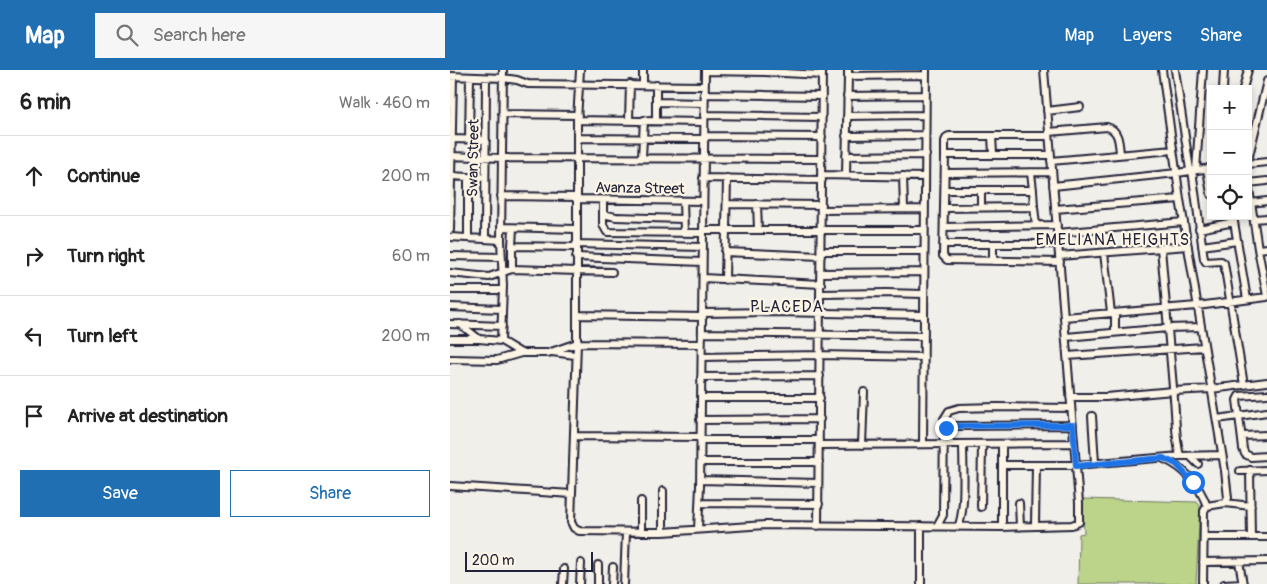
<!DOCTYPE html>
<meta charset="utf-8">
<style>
:root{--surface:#fff;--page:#f6f6f6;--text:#222;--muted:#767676;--line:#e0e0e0;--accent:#1f6fb2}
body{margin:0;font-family:Pangolin,sans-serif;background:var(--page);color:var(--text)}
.controls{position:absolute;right:15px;top:15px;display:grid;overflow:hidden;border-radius:0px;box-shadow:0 2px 8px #0003}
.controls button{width:45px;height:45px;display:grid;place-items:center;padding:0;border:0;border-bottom:1px solid var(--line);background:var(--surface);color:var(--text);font:25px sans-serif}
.scale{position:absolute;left:15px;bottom:12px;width:128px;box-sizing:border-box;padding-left:5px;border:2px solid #22223b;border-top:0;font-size:14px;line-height:18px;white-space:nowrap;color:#22223b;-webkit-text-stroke:4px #fcf5e5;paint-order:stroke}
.stop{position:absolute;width:15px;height:15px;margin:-11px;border:4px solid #1a73e8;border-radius:50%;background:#fff}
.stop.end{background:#1a73e8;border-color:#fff;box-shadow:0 1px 5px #0008}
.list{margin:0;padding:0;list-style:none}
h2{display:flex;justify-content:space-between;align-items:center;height:65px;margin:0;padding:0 20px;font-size:21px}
h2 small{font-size:16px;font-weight:400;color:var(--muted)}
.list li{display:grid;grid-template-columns:32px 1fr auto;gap:15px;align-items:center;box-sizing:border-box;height:80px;padding:0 20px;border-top:1px solid var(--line)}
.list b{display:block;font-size:19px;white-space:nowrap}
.list em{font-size:16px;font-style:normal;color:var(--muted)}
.actions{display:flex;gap:10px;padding:15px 20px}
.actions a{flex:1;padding:11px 0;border:1px solid var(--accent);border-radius:0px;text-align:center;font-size:18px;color:var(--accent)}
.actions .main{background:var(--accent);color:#fff}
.icon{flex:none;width:28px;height:28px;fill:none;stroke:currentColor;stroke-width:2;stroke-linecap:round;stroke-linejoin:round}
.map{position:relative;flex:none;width:817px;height:514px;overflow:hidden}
header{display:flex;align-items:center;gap:30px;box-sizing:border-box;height:70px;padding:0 25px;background:var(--accent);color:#fff}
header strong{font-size:24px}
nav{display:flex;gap:28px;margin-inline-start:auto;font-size:18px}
.search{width:350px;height:45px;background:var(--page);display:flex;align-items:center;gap:12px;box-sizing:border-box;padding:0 18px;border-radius:0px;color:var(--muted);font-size:19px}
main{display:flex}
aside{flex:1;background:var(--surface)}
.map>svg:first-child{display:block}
</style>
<header>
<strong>Map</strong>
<div class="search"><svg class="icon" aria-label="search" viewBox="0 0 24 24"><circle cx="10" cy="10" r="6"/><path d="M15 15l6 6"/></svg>Search here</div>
<nav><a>Map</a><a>Layers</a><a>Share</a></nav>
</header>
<main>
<aside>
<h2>6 min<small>Walk · 460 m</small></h2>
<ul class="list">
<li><svg class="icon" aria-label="ahead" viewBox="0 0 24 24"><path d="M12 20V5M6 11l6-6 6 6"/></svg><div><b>Continue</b></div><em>200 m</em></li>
<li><svg class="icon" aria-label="right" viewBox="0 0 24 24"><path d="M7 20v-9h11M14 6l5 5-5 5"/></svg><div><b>Turn right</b></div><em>60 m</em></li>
<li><svg class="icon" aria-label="left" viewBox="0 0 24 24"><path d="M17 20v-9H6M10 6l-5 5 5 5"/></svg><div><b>Turn left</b></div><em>200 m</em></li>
<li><svg class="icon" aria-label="arrive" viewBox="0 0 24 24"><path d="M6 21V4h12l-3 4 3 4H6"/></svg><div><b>Arrive at destination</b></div></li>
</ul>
<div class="actions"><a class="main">Save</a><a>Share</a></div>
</aside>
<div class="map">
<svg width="817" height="514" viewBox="0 0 817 514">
<rect width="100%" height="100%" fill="#f1efe9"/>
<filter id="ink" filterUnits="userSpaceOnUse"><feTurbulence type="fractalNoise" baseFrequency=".02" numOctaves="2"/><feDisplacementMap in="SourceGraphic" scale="10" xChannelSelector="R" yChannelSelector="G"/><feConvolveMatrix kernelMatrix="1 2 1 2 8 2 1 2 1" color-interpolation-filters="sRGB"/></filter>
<g filter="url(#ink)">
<path fill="#bcd38a" stroke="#6f7a62" d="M631 429 747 432 750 436 746 514H628L629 464 634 463Z"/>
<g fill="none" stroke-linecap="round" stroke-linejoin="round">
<g stroke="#22223b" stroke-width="10">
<path id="minor" d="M130 0 127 50V273L121 452 124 458 129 461 213 462 315 455 552 457 622 455 629 452V433L594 0
M193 0V14
M398 0V6L476 5
M712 0 730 129 775 401 778 428 775 433
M725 0 740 100
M255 1 315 2 372 5
M0 6 53 8 67 10 78 14 254 16
M773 19 774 0
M793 19 798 0
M254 24 372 26
M397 26 476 25
M206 32 253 33
M597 41 630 37
M52 44 128 45
M254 45 372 47
M397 46 475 45
M127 50 254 52
M179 50 180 14
M206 51V15
M599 62 657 57C669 60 669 73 670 84
M255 66 372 67
M396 66 475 65
M542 66 543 84
M127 68 255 69
M2 69 36 70
M19 69 20 7
M495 85V71L497 67 499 66H599
M601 85H495L493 186 497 190 610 192
M0 86 52 88 372 89
M396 86 476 85
M192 87 194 50
M798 90 817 11
M601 91 723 80
M798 94 817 92
M757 99 761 124
M742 100 754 189 756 192 771 191 774 193 794 315
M746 100 753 0
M495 103 602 102
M372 105 475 107
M396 105 398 6
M1 106 35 108
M453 106 454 138
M18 108V168
M253 108 372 110
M798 112 808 179 817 226
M798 113 817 111
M603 116 727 103 761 98
M495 120H583L581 103
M531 120V137
M51 126 126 127
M126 129 253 131
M153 130V155L157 162 253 163
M233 131 234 162
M801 133 817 131
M277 134 372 135
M307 134 308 159
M584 137 586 155
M495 138 584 137 583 120
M605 139 730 129
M372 140 474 139
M153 144 166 147 233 149
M783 146 797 229
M804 149 817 148
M51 157 126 159
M494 157 607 155
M63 158 62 176 126 177
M749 159 784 152
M0 160 3 6
M253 160H474
M607 163 734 152
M0 167 51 170 53 0
M35 169 36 8
M126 174 253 177
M493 174H608
M543 174V191
M62 176V199
M752 176 787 171
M711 178C715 229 720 279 724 329 726 348 725 367 730 386
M808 179 817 178
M371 181H474
M275 182 371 186
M654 183 661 243
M0 186 52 187
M609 186 738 176
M126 187 252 192
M0 203 39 207 62 199 162 202
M371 203 474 202
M253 208 371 214
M275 210 277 108
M0 220H52
M371 224 436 223 473 224
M0 237 52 239
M253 243 326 242 473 245
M665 243V262
M127 245 253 247
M614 247 747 236 817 227
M0 254 52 256
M10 254 29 269 51 271 71 283H98L127 273 251 274
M252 263 473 266
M616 267 718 258 751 257
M0 269H29
M51 271 53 216 51 170
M102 282 125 285
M617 286 754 277
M252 287 370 285 474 287
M0 289 47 290 71 283
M251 307 370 306
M620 327H656L723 321 761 319 817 312
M251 328H370
M817 342 789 346 793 379 795 384 801 387 817 386
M642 346 645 393
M767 349 789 346 787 330 789 326 817 324
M250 350 370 349
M494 359 506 356 623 355
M125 366 250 367
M792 366 817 365
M250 370H369
M473 374 476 0
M369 375 624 373
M412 375 414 322
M740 386 748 394
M714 389C735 398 749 415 757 436
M251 392H369
M552 395H626L730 386 772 385
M800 400 801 467
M790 401 817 400
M251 410 368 413
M0 416 122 424
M250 433 369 434
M569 433 570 457
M531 437 532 374
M585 455 586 395
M368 456 372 0
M471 456V514
M487 456 493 445 494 349 499 341 509 338 546 337 621 338
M508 457C516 441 513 394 513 374
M552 457V374
M248 459 250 416 255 0
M191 462V431
M213 462V421
M754 467H817
M753 492 817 491
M789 492 793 514
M113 514 114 499
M130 514 131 493
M148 514V495
M162 514 163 497
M174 514 176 462
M753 514 754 441 757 436 775 433 801 436
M774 514 792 513"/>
</g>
<use href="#minor" stroke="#fcf5e5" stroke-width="6"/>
</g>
</g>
<g fill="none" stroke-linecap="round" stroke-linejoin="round" filter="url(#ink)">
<path stroke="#1a73e8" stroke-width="6" d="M496 358 506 356 623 355 626 396 713 388 726 394 743 412"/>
</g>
<g text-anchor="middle" stroke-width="4.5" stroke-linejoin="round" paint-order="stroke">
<g font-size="15" fill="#22223b" stroke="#fcf5e5">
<text transform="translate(23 88) rotate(-89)" y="5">Swan Street</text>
<text transform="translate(190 118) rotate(1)" y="5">Avanza Street</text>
</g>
<g font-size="16" letter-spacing="1" fill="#22223b" stroke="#fcf5e5">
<text x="663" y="175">EMELIANA HEIGHTS</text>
<text x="337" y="242">PLACEDA</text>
</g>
</g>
</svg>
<div class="controls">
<button>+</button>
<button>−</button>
<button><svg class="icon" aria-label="locate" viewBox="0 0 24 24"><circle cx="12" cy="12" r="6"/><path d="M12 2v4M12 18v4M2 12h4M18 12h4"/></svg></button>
</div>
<div class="scale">200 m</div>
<div class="stop" style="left:743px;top:412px"></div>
<div class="stop end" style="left:496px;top:358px"></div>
</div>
</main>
